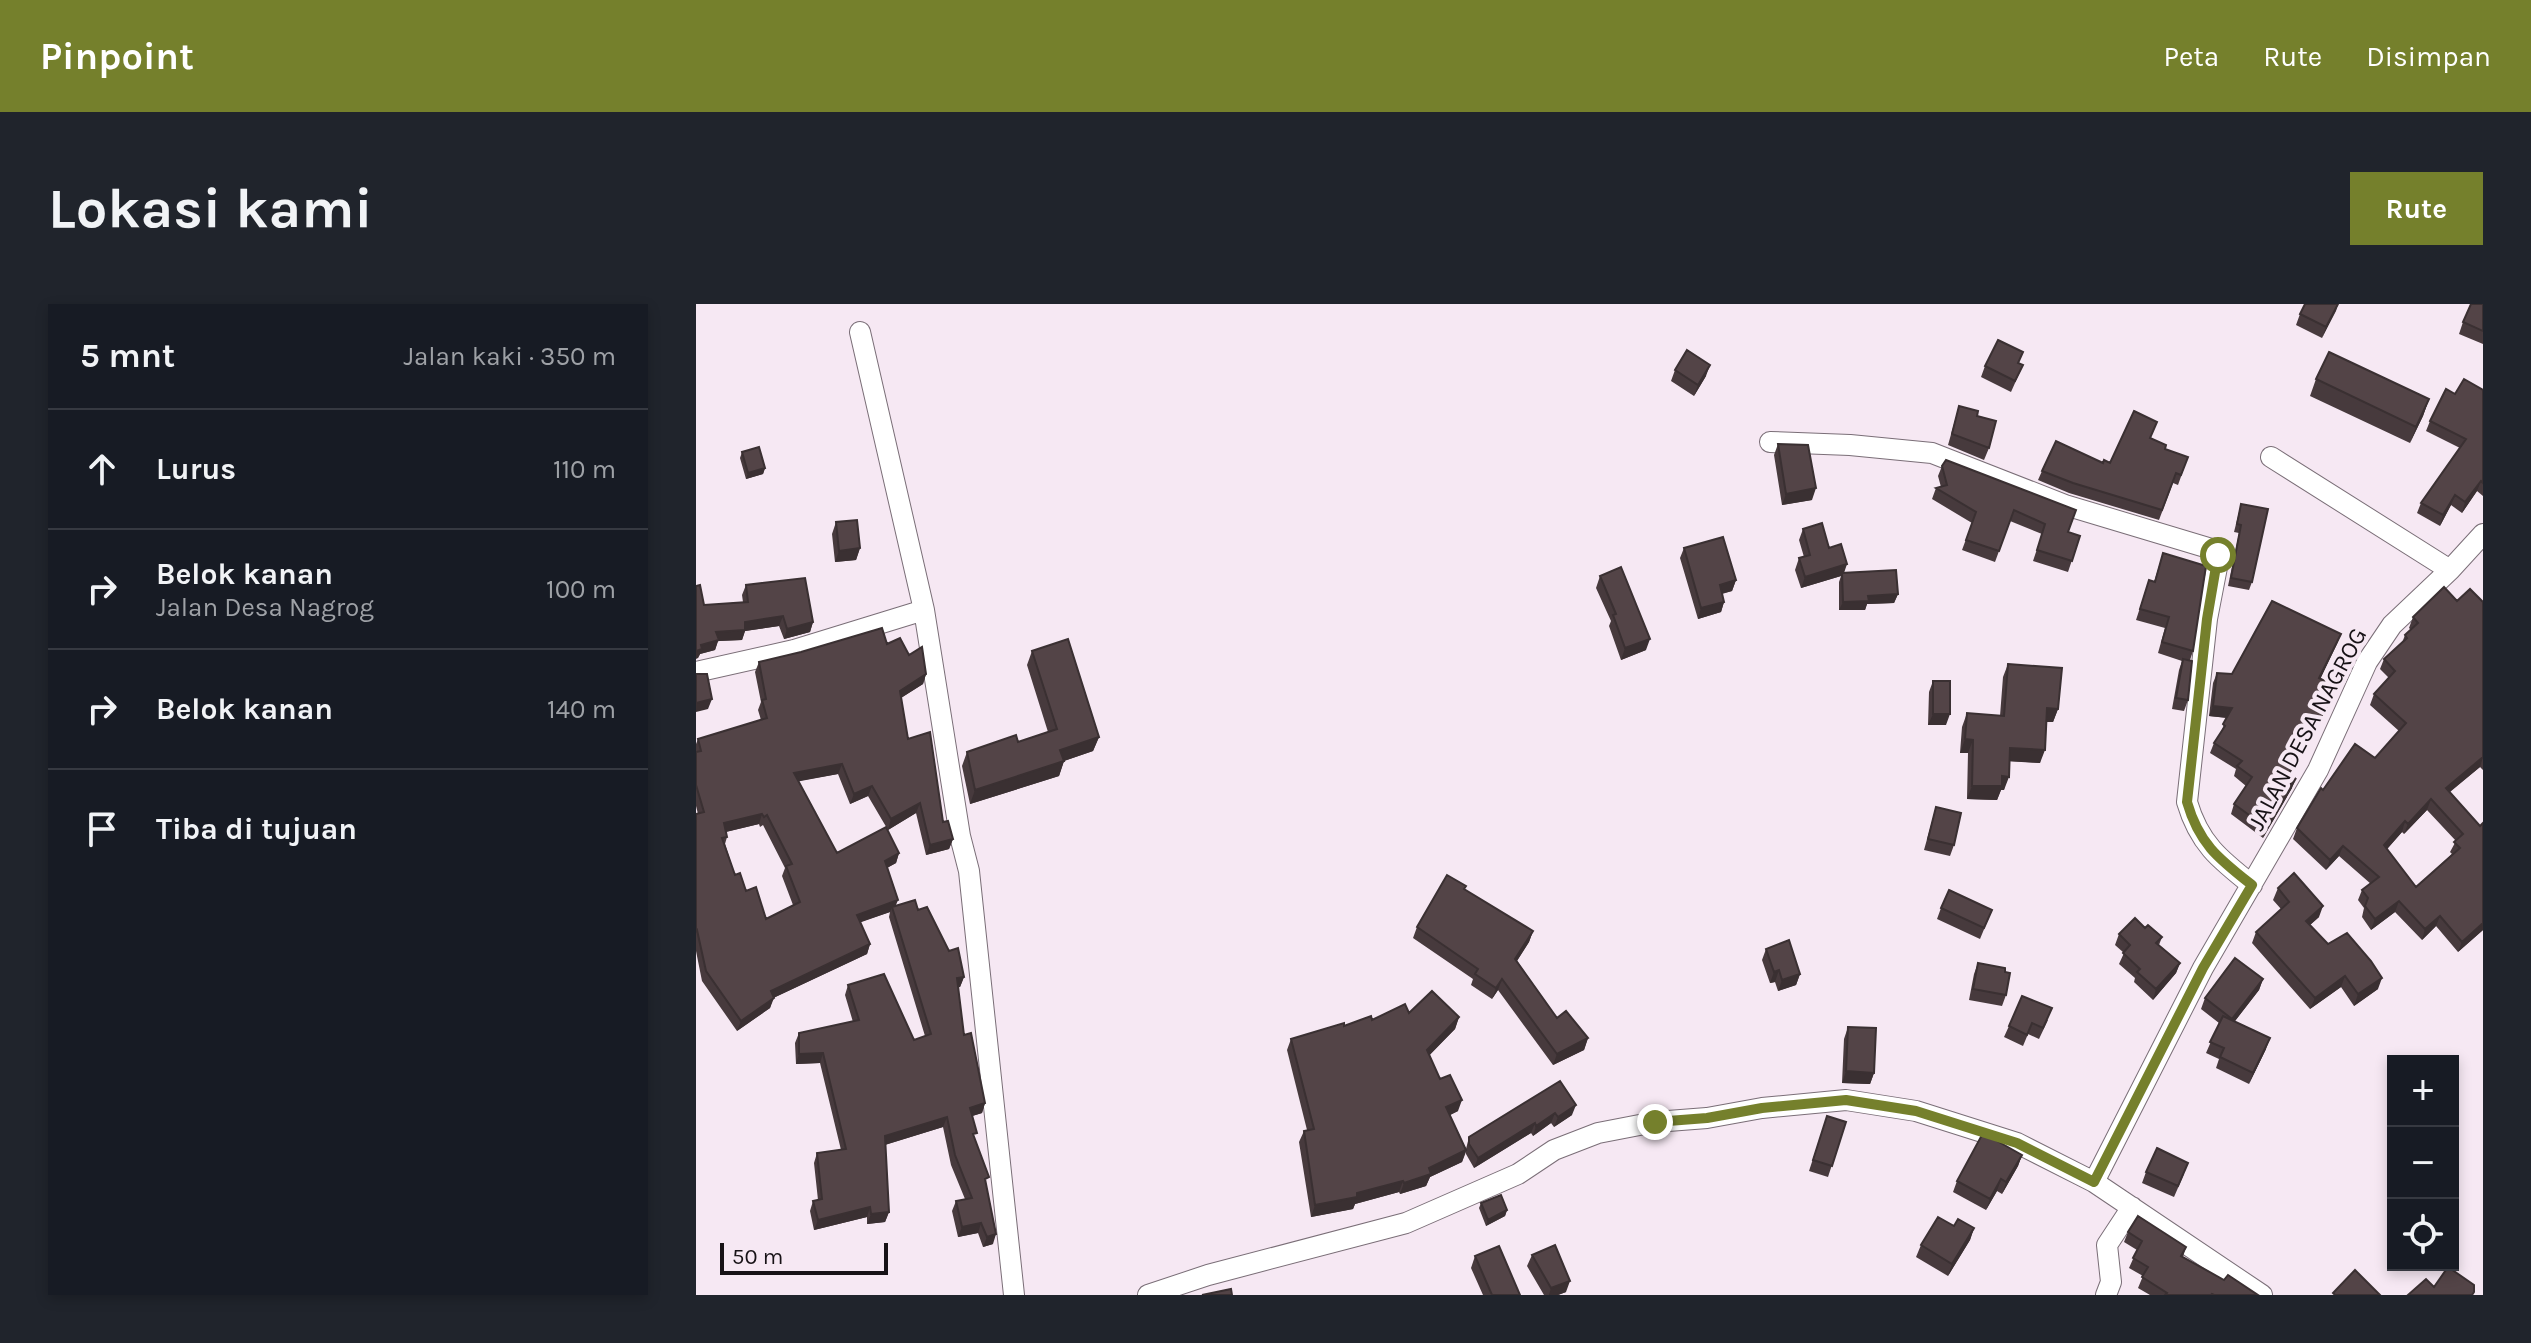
<!DOCTYPE html>
<html lang="id">
<meta charset="utf-8">
<style>
:root{--surface:#171b24;--page:#20242c;--text:#f1f3f6;--muted:#9ea1a6;--line:#363941;--accent:#75802c}
body{margin:0;font-family:Karla,sans-serif;background:var(--page);color:var(--text)}
.controls{position:absolute;right:24px;bottom:24px;display:grid;overflow:hidden;border-radius:0px;box-shadow:0 4px 12px #0003}
.controls button{width:72px;height:72px;display:grid;place-items:center;padding:0;border:0;border-bottom:2px solid var(--line);background:var(--surface);color:var(--text);font:40px sans-serif}
.scale{position:absolute;left:24px;bottom:20px;width:168px;box-sizing:border-box;padding-left:8px;border:4px solid #171216;border-top:0;font-size:22px;line-height:28px;white-space:nowrap;color:#171216;-webkit-text-stroke:6px #f6e8f3;paint-order:stroke}
.stop{position:absolute;width:24px;height:24px;margin:-18px;border:6px solid #75802c;border-radius:50%;background:#fff}
.stop.end{background:#75802c;border-color:#fff;box-shadow:0 2px 8px #0008}
.list{margin:0;padding:0;list-style:none}
h2{display:flex;justify-content:space-between;align-items:center;height:104px;margin:0;padding:0 32px;font-size:34px}
h2 small{font-size:26px;font-weight:400;color:var(--muted)}
.list li{display:grid;grid-template-columns:52px 1fr auto;gap:24px;align-items:center;box-sizing:border-box;height:120px;padding:0 32px;border-top:2px solid var(--line)}
.list b{display:block;font-size:30px;white-space:nowrap}
.list p{margin:0;font-size:26px;white-space:nowrap;color:var(--muted)}
.list em{font-size:26px;font-style:normal;color:var(--muted)}
.icon{flex:none;width:44px;height:44px;fill:none;stroke:currentColor;stroke-width:2;stroke-linecap:round;stroke-linejoin:round}
.map{position:relative;flex:none;width:1787px;height:991px;overflow:hidden;border-radius:0px}
header{display:flex;align-items:center;gap:48px;box-sizing:border-box;height:112px;padding:0 40px;background:var(--accent);color:#fff}
header strong{font-size:38px}
nav{display:flex;gap:44px;margin-inline-start:auto;font-size:28px}
.intro{display:flex;align-items:center;justify-content:space-between;box-sizing:border-box;height:192px;padding:0 48px}
h1{margin:0;font-size:56px}
.button{padding:20px 36px;border-radius:0px;background:var(--accent);color:#fff;font-size:28px;font-weight:700}
main{display:flex;gap:48px;padding:0 48px}
aside{flex:1;background:var(--surface);border-radius:0px;box-shadow:0 4px 12px #0003}
.map>svg:first-child{display:block}
</style>
<header>
<strong>Pinpoint</strong>
<nav><a>Peta</a><a>Rute</a><a>Disimpan</a></nav>
</header>
<div class="intro"><h1>Lokasi kami</h1><a class="button">Rute</a></div>
<main>
<aside>
<h2>5 mnt<small>Jalan kaki · 350 m</small></h2>
<ul class="list">
<li><svg class="icon" aria-label="ahead" viewBox="0 0 24 24"><path d="M12 20V5M6 11l6-6 6 6"/></svg><div><b>Lurus</b></div><em>110 m</em></li>
<li><svg class="icon" aria-label="right" viewBox="0 0 24 24"><path d="M7 20v-9h11M14 6l5 5-5 5"/></svg><div><b>Belok kanan</b><p>Jalan Desa Nagrog</p></div><em>100 m</em></li>
<li><svg class="icon" aria-label="right" viewBox="0 0 24 24"><path d="M7 20v-9h11M14 6l5 5-5 5"/></svg><div><b>Belok kanan</b></div><em>140 m</em></li>
<li><svg class="icon" aria-label="arrive" viewBox="0 0 24 24"><path d="M6 21V4h12l-3 4 3 4H6"/></svg><div><b>Tiba di tujuan</b></div></li>
</ul>
</aside>
<div class="map">
<svg width="1787" height="991" viewBox="0 0 1787 991">
<rect width="100%" height="100%" fill="#f6e8f3"/>
<g fill="none" stroke-linecap="round" stroke-linejoin="round">
<g stroke="#7a6e77" stroke-width="22">
<path id="minor" d="M164 28 228 306
M1074 138 1154 141 1236 149 1369 201 1519 246 1522 258 1511 315 1491 498C1503 539 1523 555 1556 581
M1575 153 1754 266
M0 368 98 346 228 306 264 532 273 567 318 991
M1398 878 1507 664 1622 466 1671 358 1696 321 1754 266 1787 230
M452 991 512 971 710 919 822 870 858 846 902 829 959 818 1011 814 1066 804 1150 796 1220 807 1321 839 1398 878 1566 991
M1410 991 1415 978 1411 941 1436 903"/>
</g>
<use href="#minor" stroke="#fff" stroke-width="20"/>
</g>
<path fill="#473a3d" fill-rule="evenodd" d="M1642 0 1626 34 1600 21 1604 10Z
M1787 0V40L1763 30 1767 18Z
M1323 59 1327 61 1315 88 1285 73 1289 62Z
M979 66 1010 72 998 92 975 77Z
M1620 75 1733 95 1727 112 1714 139 1614 92Z
M1787 86V192L1781 187 1766 209 1755 201 1744 222 1721 209 1725 199 1764 144 1730 127 1734 117 1759 90Z
M1263 102 1281 112 1293 144 1288 156 1252 141Z
M1455 134 1469 145 1492 153 1482 181 1477 179 1463 216 1373 189 1342 176 1346 167 1414 159Z
M1082 140 1116 196 1086 201 1078 151Z
M46 148 69 164 67 170 50 175 44 154Z
M1246 162 1372 228 1384 232 1372 268 1337 257 1346 230 1314 217 1299 258 1266 246 1276 219 1236 195 1240 184 1245 183 1242 172Z
M1545 200 1556 278 1553 286 1532 282 1543 229 1538 228Z
M140 218 164 244 160 256 139 258 136 230Z
M1107 225 1133 244 1148 269 1202 290 1198 299 1171 300 1169 306H1143V278L1145 272 1105 284 1099 266 1103 254 1108 253 1103 236Z
M988 244 1040 276 1036 287 1026 290 1028 298 1025 308 1002 315 984 254Z
M1467 249 1497 347 1494 356 1492 396 1488 407 1476 405 1483 366 1486 357 1462 349 1469 324 1440 316 1453 276 1458 278Z
M904 272 950 346 925 356 913 322 915 317 900 284Z
M50 281 117 318 114 328 88 335 83 322 49 327 46 336 22 337 19 346 4 350 2 354 8 301 47 298 46 291Z
M1761 297 1787 298V466L1784 463 1754 488 1784 522 1787 626 1762 648 1740 622 1726 636 1699 608 1675 626 1666 613 1668 604 1662 596 1666 586 1675 580 1643 552 1630 566 1597 535 1601 524 1627 486 1679 454 1703 427 1674 401 1678 390 1693 374 1684 365 1688 355 1706 339 1709 331 1715 326 1713 324 1717 313ZM1731 506 1760 537 1754 548 1756 550 1720 583 1691 545 1706 528 1708 530Z
M1645 330 1624 375 1638 389 1634 399 1588 480 1596 484 1567 534 1535 510 1538 500 1550 482 1538 472 1540 465 1514 449 1518 439 1524 430 1531 414 1513 412 1517 379 1521 369 1536 370Z
M191 340 213 351 230 370 227 380 205 394 212 435 247 518 257 535 253 545 230 551 220 509 192 526 172 492 154 500 142 470 102 477 141 549H203L200 559 191 564 200 602 222 606 253 647 268 673 264 683H262L268 731 289 799 286 809 276 812 278 835 290 882 297 940 287 943 282 929 262 933 256 907 260 897 269 895 255 861 247 823 189 841 193 908 189 918 171 920V913L118 926 114 907 117 897 122 896 118 859 121 849 145 846 124 759 100 760 99 739 103 729 157 718 149 691 152 681 218 736 229 732 193 613 194 608 164 618 174 640 171 650 77 694 74 704 41 727 6 677 0 647V510H2L0 502V440L2 435 65 416 62 406 65 398 59 368 63 358ZM63 520 64 523 67 521 89 564 86 572 97 601 70 615 39 571 29 540 31 533 30 528Z
M336 347 403 433 397 447 368 457 363 472 274 500 266 462 271 448 322 438 352 428 331 361Z
M1312 360 1362 405 1357 418H1350L1344 459 1313 457 1308 486H1305L1301 496 1271 495 1272 449H1264L1266 423 1271 409 1304 412 1307 373Z
M1237 377 1250 421H1232L1233 388Z
M1240 503 1258 541 1254 552 1228 546Z
M770 582 768 585 837 627 833 638 821 657 861 714 892 734 888 746 857 761 802 686 796 695 775 681 777 675 717 634 721 623Z
M1582 584 1623 613 1614 621 1632 640 1682 685 1658 702 1645 683 1614 705 1556 639 1560 628 1585 605 1577 596Z
M1245 604 1296 606 1284 635 1241 615Z
M1449 624 1466 633 1463 641 1484 659 1480 669 1457 696 1438 678 1439 674 1423 660 1428 649 1419 641 1423 630Z
M1070 645 1104 670 1100 681 1082 687 1079 678 1074 679 1066 656Z
M1282 659 1309 668 1310 691 1306 702 1273 696 1278 670Z
M1567 675 1563 686 1539 717 1570 745 1553 780 1520 764 1523 755 1510 749 1523 719 1505 705 1509 694Z
M713 709 763 713 759 725 733 751 744 775 762 807 754 811 770 845 773 833 864 777 876 811 858 823 855 819 837 832 835 829 778 864 770 850V848L766 858 734 873 730 882 704 890 703 888 659 900 657 905 615 913 603 838 608 827 611 826 591 746 595 735Z
M1352 716 1343 735 1332 730 1327 742 1308 733 1313 722Z
M1152 723 1178 769 1174 780 1146 779 1148 735Z
M1131 812 1150 818 1132 873 1113 867Z
M1326 851 1322 862 1306 890 1301 887 1290 906 1257 888 1261 877Z
M1450 868 1488 870 1478 893 1446 879Z
M785 899 811 906 809 912 790 922 783 904Z
M1258 922 1278 924 1274 936 1252 972 1220 953 1225 941Z
M1432 928 1490 943 1487 953 1528 976 1562 991H1454L1442 984 1447 972 1433 964 1441 946 1428 938Z
M836 951 870 988 862 991H848L831 962Z
M779 952 824 991H787L775 964Z"/>
<path fill="#3a3032" d="M1642 0 1640 7 1626 34 1630 23Z
M1014 61 1010 72 998 92 1002 81Z
M1733 95 1727 112 1714 139 1720 123Z
M69 164 67 170 50 175 52 169Z
M1785 177 1781 187 1766 209 1769 198Z
M1120 184 1116 196 1086 201 1090 190Z
M1759 191 1755 201 1744 222 1747 211Z
M164 244 160 256 139 258 143 247Z
M1151 260 1147 272 1146 269 1145 272 1105 284 1109 273Z
M1040 276 1036 287 1020 291 1024 281Z
M1202 290 1198 299 1171 300 1169 306H1143L1147 298 1172 292Z
M1028 298 1025 308 1002 315 1005 304Z
M87 312 83 322 49 327 46 336 22 337 19 346 4 350 2 354 0 355V347L20 328 49 318Z
M117 318 114 328 88 335 91 325Z
M1645 330 1641 340 1620 384 1623 374Z
M954 335 950 346 925 356 929 344Z
M230 370 227 380 200 397 204 387Z
M1638 389 1634 399 1583 489 1587 479Z
M16 395 12 405 0 408V399Z
M1517 402 1536 404 1533 414 1513 412Z
M1351 404 1362 405 1357 418H1347Z
M1237 410H1254L1250 421H1232Z
M403 433 397 447 359 460 364 446Z
M1269 435 1277 436 1272 449H1264Z
M1314 444 1349 446 1344 459 1309 457Z
M1787 453 1784 463 1746 494 1750 484Z
M368 457 363 472 274 500 279 486Z
M146 460 142 470 94 479 98 469Z
M1306 472 1313 473 1308 486H1305L1301 496 1271 495 1276 482Z
M1600 474 1596 484 1567 534 1571 524Z
M176 482 172 492 154 500 158 490Z
M1735 495 1731 506 1708 530 1712 520Z
M224 499 220 509 192 526 195 515Z
M66 510 63 520 25 529 28 519Z
M1709 517 1706 528 1685 552 1688 541Z
M257 535 253 545 230 551 234 541Z
M1647 542 1643 552 1630 566 1634 556Z
M203 549 200 559 185 567 189 557Z
M202 596 198 606 196 603 194 608 157 621 161 611Z
M1703 597 1699 608 1675 626 1679 615Z
M1627 602 1623 613 1606 628 1610 617Z
M1744 612 1740 622 1726 636 1729 625Z
M1787 619V626L1762 648 1766 638Z
M837 627 833 638 815 666 819 655Z
M174 640 171 650 71 697 75 687Z
M1484 659 1480 669 1457 696 1460 685Z
M1083 666 1079 678 1074 679 1078 668Z
M1104 670 1100 681 1082 687 1086 676Z
M1649 672 1645 683 1614 705 1619 694Z
M268 673 264 683 257 684 261 674Z
M1686 674 1682 685 1658 702 1662 690Z
M806 675 802 686 796 695 800 684Z
M1567 675 1563 686 1532 726 1536 715Z
M78 694 74 704 41 727 45 717Z
M763 713 759 725 727 758 731 746Z
M892 734 888 746 857 761 861 750Z
M1574 734 1570 745 1553 780 1557 769Z
M127 749 124 759 100 760 103 750Z
M1150 767 1178 769 1174 780 1146 779Z
M766 796 762 807 746 815 750 803Z
M289 799 286 809 270 814 274 804Z
M880 801 876 811 858 823 862 813Z
M859 809 855 819 837 832 840 822Z
M251 813 247 823 185 842 189 832Z
M839 819 835 829 778 864 782 854Z
M770 846 766 858 734 873 730 882 704 890 708 879 733 864Z
M1326 851 1322 862 1306 890 1310 878Z
M1305 875 1301 887 1290 906 1294 895Z
M707 877 703 888 659 900 657 905 615 913 619 901Z
M174 903 171 913 118 926 122 916Z
M811 906 809 912 790 922 792 916Z
M193 908 189 918 171 920 175 910Z
M285 919 282 929 262 933 266 923Z
M1278 924 1274 936 1252 972 1256 960Z
M300 930 297 940 287 943 291 933Z
M874 977 870 988 862 991H853L855 984Z"/>
<path fill="#534447" stroke="#3a3032" stroke-width="2" fill-rule="evenodd" d="M1609 0H1642L1630 23 1604 10Z
M1775 0H1787V27L1767 18Z
M1302 36 1327 48 1322 59 1327 61 1319 77 1289 62Z
M991 46 1014 61 1002 81 979 66Z
M1633 48 1733 95 1720 123 1620 75Z
M1768 75 1787 86V179L1785 177 1769 198 1759 191 1747 211 1725 199 1770 135 1734 117 1750 85 1759 90Z
M1263 102 1282 107 1281 112 1300 117 1293 144 1256 130Z
M1438 107 1461 118 1454 134 1470 141 1469 145 1492 153 1485 171 1480 169 1466 206 1377 179 1346 167 1360 137 1407 159 1408 156 1414 159Z
M1082 140 1112 141 1120 184 1090 190Z
M63 143 69 164 52 169 46 148Z
M1250 156 1380 206 1372 228 1384 232 1376 257 1341 246 1349 220 1318 206 1303 247 1270 236 1280 208 1240 184 1251 181 1246 162Z
M1545 200 1572 205 1556 278 1535 274 1545 221 1541 220Z
M161 216 164 244 143 247 140 218Z
M1126 219 1133 244 1145 240 1151 260 1109 273 1103 254 1114 251 1107 225Z
M1027 233 1040 276 1024 281 1028 298 1005 304 988 244Z
M1467 249 1510 262 1497 347 1466 338 1473 313 1444 305 1453 276 1459 278Z
M925 263 954 335 929 344 917 311 920 310 904 272Z
M1200 266 1202 290 1172 292 1173 297 1147 298 1146 269Z
M109 274 117 318 91 325 87 312 49 318V326L20 328 23 336 5 341 6 345 0 347V282L4 281 8 301 52 298 50 281Z
M1748 283 1761 297 1774 285 1787 298V453L1750 484 1784 522 1787 519V619L1766 638 1744 612 1729 625 1703 597 1679 615 1669 602 1672 594 1666 586 1683 573 1647 542 1634 556 1601 524 1625 484 1627 486 1659 440 1679 454 1710 419 1678 390 1699 367 1688 355 1711 334 1709 331 1722 319 1717 313ZM1735 495 1767 530 1758 538 1764 544 1720 583 1688 541 1709 517 1712 520Z
M1576 297 1645 330 1623 374 1638 382V389L1587 479 1592 483 1600 474 1571 524 1538 500 1556 473 1541 462 1546 457 1518 439 1529 422 1527 420 1536 404 1517 402 1521 369 1536 370Z
M186 324 191 340 204 334 213 351 226 343 230 370 204 387 212 435 234 428 247 518 252 517 257 535 234 541 224 499 195 515 176 482 158 490 146 460 98 469 141 549 190 523 203 549 189 557 202 596 161 611 174 640 75 687 78 694 45 717 10 667 1 626 0 627V510L8 508 0 481V448L5 447 2 435 71 414 66 396 70 395 63 358 105 348ZM66 510 68 513 71 511 96 560 90 562 104 598 70 615 60 583 50 587 44 569 39 571 26 534 31 533 28 519Z
M372 335 403 433 364 446 368 457 279 486 271 448 320 431 322 438 361 425 336 347Z
M1487 355 1496 357 1492 396 1480 394Z
M1312 360 1366 364 1362 405 1351 404 1349 446 1314 444 1313 473 1306 472V482H1276L1277 436 1269 435 1271 409 1308 412Z
M0 370H11L16 395 0 399Z
M1237 377H1254V410H1237Z
M1240 503 1265 509 1258 541 1232 535Z
M1598 569 1627 602 1610 617 1632 640 1651 629 1675 657 1686 674 1662 690 1649 672 1619 694 1560 628 1593 598 1582 584Z
M751 571 770 582 768 585 837 627 819 655 861 714 870 707 892 734 861 750 806 675 800 684 779 670 782 665 721 623Z
M1253 586 1296 606 1288 624 1245 604Z
M219 596 222 606 231 603 253 647 262 644 268 673 261 674 268 731 275 729 289 799 274 804 281 829 277 830 293 873 289 875 300 930 291 933 285 919 266 923 260 897 276 894 259 851 251 813 189 832 193 908 175 910 174 903 122 916 117 897 126 895 121 849 150 845 127 749 103 750V729L163 716 152 681 188 670 218 736 235 730 196 603Z
M1439 614 1449 624 1452 621 1466 633 1460 639 1484 659 1460 685 1441 668 1444 665 1427 649 1434 641 1423 630Z
M1093 636 1104 670 1086 676 1083 666 1078 668 1070 645Z
M1539 654 1567 675 1536 715 1509 694Z
M1282 659 1309 664V668L1314 669 1310 691 1277 685Z
M736 687 763 713 731 746 744 775 754 771 766 796 750 803 770 846 733 864 735 870 708 879 707 877 661 889V893L619 901 608 827 618 825 595 735 648 719V722L675 712 676 716 709 700 713 709Z
M1326 692 1356 704 1347 724 1336 719 1331 731 1313 722Z
M1527 712 1574 734 1557 769 1524 753 1528 744 1514 738Z
M1152 723 1180 724 1178 769 1150 767Z
M864 777 880 801 862 813 859 809 840 822 839 819 782 854 773 840V833Z
M1131 812 1150 818 1136 862 1117 856Z
M1287 829 1326 851 1310 878 1305 875 1294 895 1261 877Z
M1461 844 1492 859 1482 882 1450 868Z
M805 891 811 906 792 916 785 899Z
M1442 912 1490 943 1485 952 1528 976 1532 971 1562 991H1518L1516 990 1515 991H1469L1471 989 1446 973 1452 963 1437 954 1446 937 1432 928Z
M1242 913 1258 922 1262 915 1278 924 1256 960 1225 941Z
M859 941 874 977 855 984 836 951Z
M803 942 824 991H796L779 952Z
M1752 963 1778 981V988L1776 991H1712L1730 975 1738 983Z
M1659 966 1684 991H1639L1637 989Z
M535 985 536 991H506Z"/>
<g fill="none" stroke-linecap="round" stroke-linejoin="round">
<path stroke="#75802c" stroke-width="10" d="M959 818 1011 814 1066 804 1150 796 1220 807 1321 839 1398 878 1507 664 1556 581C1523 555 1503 540 1491 498L1511 315 1522 251"/>
</g>
<g text-anchor="middle" stroke-width="8" stroke-linejoin="round" paint-order="stroke">
<g font-size="24" fill="#171216" stroke="#f6e8f3">
<text transform="translate(1611 425) rotate(-62)" y="8">JALAN DESA NAGROG</text>
</g>
</g>
</svg>
<div class="controls">
<button>+</button>
<button>−</button>
<button><svg class="icon" aria-label="locate" viewBox="0 0 24 24"><circle cx="12" cy="12" r="6"/><path d="M12 2v4M12 18v4M2 12h4M18 12h4"/></svg></button>
</div>
<div class="scale">50 m</div>
<div class="stop" style="left:1522px;top:251px"></div>
<div class="stop end" style="left:959px;top:818px"></div>
</div>
</main>
